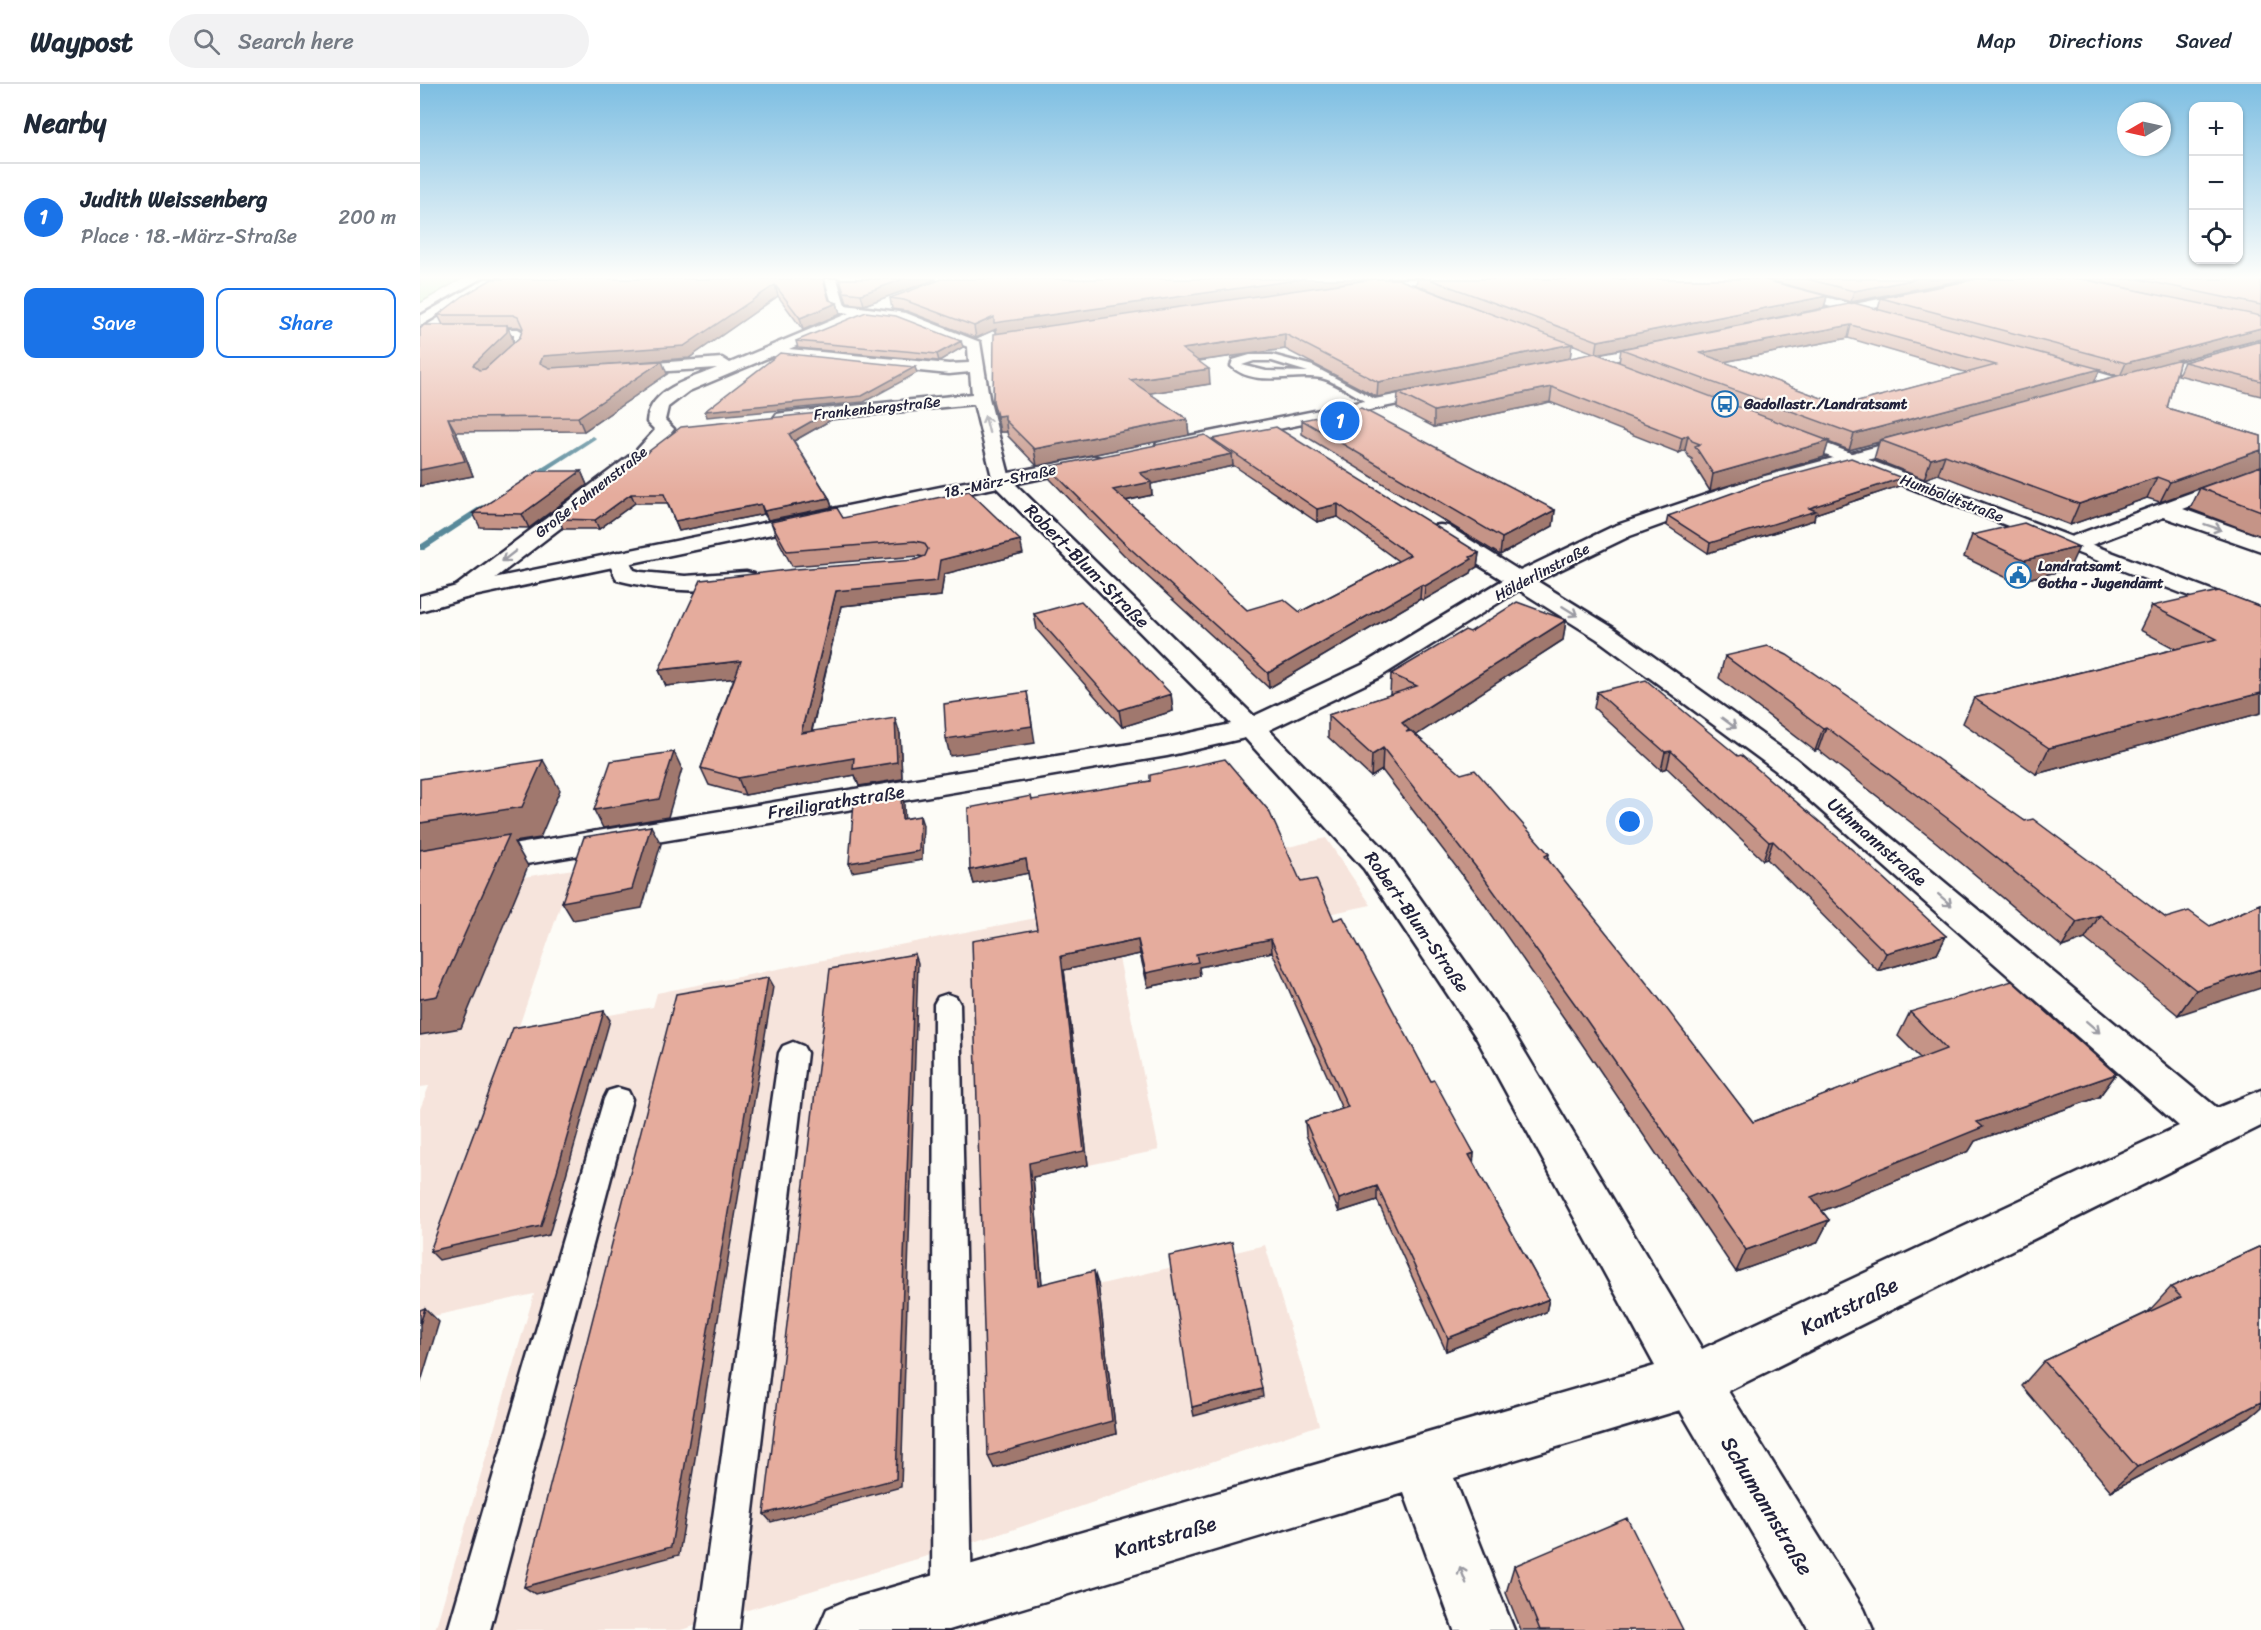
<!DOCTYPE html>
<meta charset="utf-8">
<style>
:root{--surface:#fff;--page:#f2f2f3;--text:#1f2937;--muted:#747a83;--line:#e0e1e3;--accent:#1a73e8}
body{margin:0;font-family:Sriracha,sans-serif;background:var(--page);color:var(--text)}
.controls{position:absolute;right:18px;top:18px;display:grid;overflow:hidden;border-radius:12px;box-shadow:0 2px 4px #0004}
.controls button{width:54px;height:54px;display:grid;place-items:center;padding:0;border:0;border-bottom:2px solid var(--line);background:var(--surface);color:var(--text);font:30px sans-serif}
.compass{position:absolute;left:1697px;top:18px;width:54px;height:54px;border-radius:50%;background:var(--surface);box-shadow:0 2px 4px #0004;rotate:261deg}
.you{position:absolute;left:1210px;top:738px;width:21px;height:21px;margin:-15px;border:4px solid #fff;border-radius:50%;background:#1a73e8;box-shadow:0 0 0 9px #1a73e833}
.badge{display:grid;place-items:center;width:39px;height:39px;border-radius:50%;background:var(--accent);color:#fff;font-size:20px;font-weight:700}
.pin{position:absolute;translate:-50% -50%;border:3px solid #fff;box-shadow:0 2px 6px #0006}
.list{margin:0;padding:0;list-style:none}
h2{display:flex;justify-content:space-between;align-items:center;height:78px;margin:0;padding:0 24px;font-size:26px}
h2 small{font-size:20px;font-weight:400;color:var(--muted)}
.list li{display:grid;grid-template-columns:39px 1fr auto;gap:18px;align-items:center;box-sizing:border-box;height:108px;padding:0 24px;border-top:2px solid var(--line)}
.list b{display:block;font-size:22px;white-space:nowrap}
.list p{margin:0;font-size:20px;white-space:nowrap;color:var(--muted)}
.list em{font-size:20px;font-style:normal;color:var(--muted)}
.actions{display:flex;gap:12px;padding:18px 24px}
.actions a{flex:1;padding:14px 0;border:2px solid var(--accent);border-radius:12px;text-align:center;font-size:21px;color:var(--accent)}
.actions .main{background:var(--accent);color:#fff}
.icon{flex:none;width:33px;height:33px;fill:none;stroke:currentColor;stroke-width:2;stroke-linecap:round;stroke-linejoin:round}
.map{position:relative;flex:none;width:1841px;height:1546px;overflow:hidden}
header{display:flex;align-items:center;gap:36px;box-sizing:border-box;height:84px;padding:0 30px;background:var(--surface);border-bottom:2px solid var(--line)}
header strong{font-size:28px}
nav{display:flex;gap:33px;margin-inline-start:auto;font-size:21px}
.search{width:420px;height:54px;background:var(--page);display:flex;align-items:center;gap:15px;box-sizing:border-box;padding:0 21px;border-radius:33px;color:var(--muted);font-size:22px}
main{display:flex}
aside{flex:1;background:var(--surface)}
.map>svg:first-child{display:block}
</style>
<header>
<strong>Waypost</strong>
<div class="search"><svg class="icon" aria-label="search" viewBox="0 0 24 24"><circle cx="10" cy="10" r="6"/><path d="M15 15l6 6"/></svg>Search here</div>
<nav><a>Map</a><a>Directions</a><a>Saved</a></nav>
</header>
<main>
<aside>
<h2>Nearby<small></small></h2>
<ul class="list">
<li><span class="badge">1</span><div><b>Judith Weissenberg</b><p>Place · 18.-März-Straße</p></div><em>200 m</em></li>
</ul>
<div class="actions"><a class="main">Save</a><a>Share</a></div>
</aside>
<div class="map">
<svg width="1841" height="1546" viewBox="0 0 1841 1546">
<rect width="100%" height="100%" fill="#fdfcf7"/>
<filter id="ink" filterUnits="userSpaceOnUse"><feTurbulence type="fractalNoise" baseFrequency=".0167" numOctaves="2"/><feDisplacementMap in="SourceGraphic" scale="12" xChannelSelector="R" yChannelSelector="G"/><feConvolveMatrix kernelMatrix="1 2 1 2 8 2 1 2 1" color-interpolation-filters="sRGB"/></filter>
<g filter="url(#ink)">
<path fill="#f6e4dc" d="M906 754 951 821 699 874 739 1066 613 1093 623 1214 845 1161 899 1341 577 1451 261 1546H15L114 1210 0 1235V1025L9 1002 0 1003V810L153 785 97 948 233 923 237 909 616 834 860 765Z"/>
<path fill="#ade1a2" stroke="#68826e" stroke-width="1.5" d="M0 195H41L0 219Z"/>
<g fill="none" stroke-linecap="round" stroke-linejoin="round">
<path fill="#59899a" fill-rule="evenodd" d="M173 352 176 354 175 355 111 397 104 395Z
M62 421 69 423 4 466H0V461Z"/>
<g stroke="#22223b" stroke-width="5">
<path id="lane" d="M0 245H98L103 248C107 261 97 275 85 280L80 277 94 261V251H0Z
M830 271H852L893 282 964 320 962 322H954C940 315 916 297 901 294 873 289 834 304 811 282L813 276ZM834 277H852L888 288 846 287 822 281Z
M527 910 536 913 540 920 552 1516 546 1530 532 1536 518 1530 512 1516 514 920 518 913Z
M373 958 383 962 387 969 319 1546H277L359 969 363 962Z
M198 1004 208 1007 212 1015 70 1546H28L184 1015 188 1007Z"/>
</g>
<g stroke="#22223b" stroke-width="5">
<path id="street" d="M405 195H417L425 221 486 229 560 258 569 314 590 395 834 632 942 581 1083 496 1012 452 1009 447 1012 442 1020 441 1028 442 1100 487 1194 442 1326 397 1500 351 1506 352 1509 356 1506 360 1340 405 1210 452 1117 497 1195 545 1375 674 1797 1024 1841 1006V1042L1308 1307 1444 1525 1453 1546H1389L1260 1326 1034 1394 1094 1546H1034L984 1409 529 1546H398L407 1525 428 1516 1235 1282 1056 953 944 785 825 654 747 672 0 798V776L747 654 811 640 574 401 554 320 363 339 357 338 354 334 357 330 363 329 552 310 550 288 529 290 352 272 269 307 248 323 245 336 254 345 230 375 52 512 44 514 36 512 32 507 36 502 216 367 235 346 227 338C229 304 272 295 297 284L201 290 195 288 193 285 195 282 302 274 310 279 429 229 414 227ZM447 232 478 236 548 263 549 279 529 280 369 265ZM1099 506 1177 555 1355 686 1759 1042 1282 1265 1084 933 968 769 849 646 960 593Z
M973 195H1002L996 199 939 208 933 204 939 200Z
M1318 195H1338L1469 230 1471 233 1469 236H1459L1320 198Z
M1841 256V265L1714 300 1706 295 1708 292Z
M1635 276 1705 296 1707 299 1699 304 1630 284 1627 281Z
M1841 383V396L1763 425 1841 453V467L1744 433 1661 465 1653 467 1645 465 1642 460 1645 455Z
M198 468 206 470 214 486 221 488 265 492 326 488 334 490 338 495 334 500C290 511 240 507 197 496L187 475 190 470Z"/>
</g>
<g stroke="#22223b" stroke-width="5">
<path id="secondary" d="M65 195H80L0 242V232Z
M1558 195H1581L1575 199 1400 235 1393 231 1400 227Z
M1244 258 1249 259 1251 262 1249 265 1141 288 1133 283 1141 278Z
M1020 302 1026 304 1028 307 1026 310 744 369 737 367 735 363 737 359 744 357Z
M1365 344 1841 525V540L1359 353 1356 349 1359 345Z
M673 372 680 374 682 378 680 382 49 513 0 527V512L44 500Z"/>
</g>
<use href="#lane" fill="#fdfcf7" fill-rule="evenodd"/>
<use href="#street" fill="#fdfcf7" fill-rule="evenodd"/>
<use href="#secondary" fill="#fdfcf7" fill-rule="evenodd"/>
</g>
<path fill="#c59487" stroke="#22223b" stroke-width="1.5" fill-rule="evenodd" d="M419 195H517L444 221 427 219Z
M997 195H1341L1407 212 1404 224 1176 270 1152 260 1150 274 1199 279 1201 265 1458 225 1461 214 1734 210 1664 195H1841V255L1760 276 1747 324 1841 352V382L1740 418 1727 414 1650 441 1518 390 1504 395 1454 375 1459 358 1429 366 1408 358 1404 373 1290 407 1272 378V375L1269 373 1265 366 1259 369 1130 318 1014 343 977 324 978 309 957 313 865 265 779 277 790 300 729 309 767 335 769 351 617 382 588 352 587 348H580L573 317 576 250V245L556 254 487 227 472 225 470 214 1066 228 996 201ZM1428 254 1548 289 1423 322 1304 278ZM1679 286 1699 292 1674 298Z
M1345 195H1547L1431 218Z
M403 196 409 216 417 219 420 230 383 246 358 212 269 274 167 282 247 290 164 347 36 348 53 392 0 402 23 241 18 231ZM87 243H98L103 245 100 253 92 260V253Z
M376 257 543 263 519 277 378 264Z
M1841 257V312L1758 291 1764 278Z
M411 336 374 357 409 414 412 423 348 436 344 430 259 447 247 419H215L179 445H143L139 435Z
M882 336 1135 426 1133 442 1080 471 882 350Z
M793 355 1059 469 1057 483 1052 486 1051 489 1004 516 1000 515 849 604 704 471 630 395 628 383 794 357ZM813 381 897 438 918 433 978 477 880 528 827 526 706 417 732 411 731 400 813 382Z
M1841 382V452L1770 425 1780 404Z
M161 387 167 401 109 444 60 443 53 429Z
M1482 394 1479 402 1395 430 1394 436 1288 469 1246 441 1248 432Z
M423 434 603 470 524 490 521 512 421 522 392 647 480 650 482 695 439 702 435 691 325 711 289 701 281 684 314 594 246 602 239 586 495 476 504 473 499 472 372 482 356 452 351 438Z
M1552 451 1649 485 1595 498 1544 473Z
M1732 522 1841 523V629L1616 690 1543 639 1554 614 1756 565 1720 546Z
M614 530 751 610 753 627 702 643 617 546Z
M1146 536 1143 556 996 651 1129 770 1128 776 1333 1038 1501 975 1478 952 1490 928 1696 990 1679 1013 1555 1057 1549 1067 1402 1127 1409 1136 1397 1159 1316 1188 1160 957 1060 814 962 686 951 693 908 653V631L970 611 971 590 1050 548Z
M1305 572 1605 737 1746 834 1790 842 1841 820 1758 931 1665 855 1642 863 1516 758 1398 666 1395 667 1299 594Z
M1177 608 1526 852 1517 870 1458 887 1347 775 1343 776 1247 684 1241 686 1174 624Z
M612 716 881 798 914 836 1054 1069 1053 1078 1129 1215 1126 1228 1026 1267 957 1116 919 1128 886 1051 885 1037 922 1025 852 868 779 883 780 892 728 903 720 870 644 886 668 1081 613 1093 622 1200H678L696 1350 574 1384 617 845 608 789 554 800 550 786Z
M1841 1162V1324L1829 1334 1691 1407 1602 1302 1624 1277 1728 1228 1751 1203Z
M1094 1482 1263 1546H1101L1086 1509Z"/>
<path fill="#a0786e" stroke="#22223b" stroke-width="1.5" d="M484 195H517L444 221 441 210Z
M884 195H955L577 251 576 245 556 254 554 242 574 233Z
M1497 195H1547L1431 218 1434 207Z
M355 201 358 212 269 274 129 285 120 279 123 272Z
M1407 212 1404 224 1176 270 1178 257Z
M417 219 420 230 383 246 380 234Z
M87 241 92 253 93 260 59 294 53 281Z
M1431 241 1428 254 1277 283 1280 269Z
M1841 244V255L1700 292 1706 279Z
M865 250V265L763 279 762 265Z
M541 257 543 263 519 277 517 270Z
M1152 260 1150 274 957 313 958 298Z
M242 277 247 290 164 347 158 333Z
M495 283 497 289 444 318 287 333 285 327Z
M789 285 790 300 712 312 710 296Z
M1680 285 1674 299 1460 356 1459 358 1429 366 1434 350Z
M1132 303 1130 318 1014 343V327Z
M408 328 411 336 372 358 369 350Z
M585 331 587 348H580L577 332Z
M28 334 36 348 53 392 0 402V386Z
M767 335 769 351 617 382 614 365Z
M1268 351 1265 366 1259 369 1262 354Z
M1409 357 1404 373 1290 407 1293 390Z
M1841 366V382L1740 418 1750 398Z
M812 370 813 382 731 400 732 411 695 419 693 406 720 389Z
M1525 371 1518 390 1504 395 1511 375Z
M161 387 167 401 109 444 102 430Z
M1737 393 1727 414 1650 441 1659 420Z
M1482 394 1479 402 1395 430 1394 436 1288 469 1290 459 1389 424Z
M211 410 215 419 179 445 175 436Z
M409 414 412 423 348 436 344 427Z
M341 420 344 430 259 447 255 437Z
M918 420V433L897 438V425Z
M1135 426 1133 442 1080 471 1082 454Z
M600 456 603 470 524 490 521 512 421 522 387 666 381 649 416 507 520 476Z
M1659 463 1649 485 1595 498 1605 476Z
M1059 469 1057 483 1052 486 1051 489 1004 516 1005 502 1050 473Z
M1001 501 1000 515 849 604 848 589Z
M1146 536 1143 556 989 656 982 639Z
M321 577 327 593 246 602 239 586Z
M607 608 615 659 530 672 526 655Z
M1841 609V629L1616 690 1629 664Z
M751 610 753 627 702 643 699 626Z
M475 634 480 650 482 695 439 702 435 691 325 711 318 694Z
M1406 643 1398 666 1395 667 1403 644Z
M963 664 962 686 951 693 952 671Z
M1251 667 1247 684 1241 686 1245 668Z
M254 668 262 685 248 733 183 744 174 726Z
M123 676 140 706 120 754 94 758 108 782 41 944 0 951V739Z
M481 710 484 719 485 744 482 735Z
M500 732 503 741 502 776 432 788 429 779Z
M231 742 241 760 222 824 153 836 142 818Z
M1353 757 1347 775 1343 776 1349 758Z
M606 775 609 789 554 800 550 786Z
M1680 831 1665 855 1642 863 1657 838Z
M1526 852 1517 870 1458 887 1466 869Z
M851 855 852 868 779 883 780 892 728 903 726 889 776 870Z
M718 856 720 870 644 886 668 1081 613 1093 623 1214 618 1201 609 1079 641 872Z
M495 870 498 879 481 1403 351 1438 344 1430Z
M1841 885V904L1758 931 1776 906Z
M348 894 353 903 259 1471 115 1510 104 1503Z
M184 927 190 936 129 1151 19 1176 10 1167Z
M1696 990 1679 1013 1555 1057 1549 1067 1380 1136 1391 1113 1557 1038Z
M1054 1069 1053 1083 1049 1071Z
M957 1102V1116L919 1128V1115Z
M1409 1136 1397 1159 1316 1188 1326 1166Z
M674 1187 678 1200 696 1350 574 1384 568 1372Z
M1129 1215 1126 1228 1026 1267 1028 1254Z
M5 1224 19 1238 0 1301V1240Z
M842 1305 843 1313 774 1332 772 1323Z
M1841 1318V1324L1829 1334 1691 1407 1717 1383Z"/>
<path fill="#e5ac9d" stroke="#22223b" stroke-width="1.5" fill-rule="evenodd" d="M72 195H403L409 216 417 219 380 234 355 201 264 262 123 272 120 279 130 284 242 277 158 333 28 334 45 377 0 386V245L4 241H87V248L53 281 59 286 65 285 100 253 103 244 98 233 93 231H18L43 212Z
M420 195H484L441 210 424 208Z
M522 195H884L574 239V233L554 242 484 216 470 214Z
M954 195H978L1152 260 958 298 865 250 762 265 789 285 710 296 767 335 614 365 585 336V331L577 332 573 317 574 250Z
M1009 195H1341L1407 212 1178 257Z
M1387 195H1497L1434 207Z
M1558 195H1661L1841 232V244L1706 279 1461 214Z
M1718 195H1841V221Z
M1434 219 1680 285 1434 350 1201 265ZM1431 241 1576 281 1423 322 1280 269Z
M446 228 476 232 541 257 517 270 376 257Z
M1841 257V297L1764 278Z
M360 269 495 283 442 312 285 327Z
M1175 269 1409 357 1293 390 1275 362 1280 360 1272 357 1268 351 1262 354 1132 303 1014 327 978 309Z
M1760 275 1747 324 1841 352V366L1750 398 1737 393 1659 420 1525 371 1511 375 1460 356Z
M941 324 1135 426 1082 454 882 336Z
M408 328 369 350 409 414 344 427 341 420 255 437 244 410H211L175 436 139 435 261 343Z
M856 343 1059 469 1050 473 1052 475 1005 502 1001 501 848 589 702 457 628 383 785 351 812 370 720 389 731 398 693 406 736 441 827 526 864 515 880 528 990 471 918 420 897 425 793 355Z
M1431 374 1482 394 1389 424 1396 427 1290 459 1248 432 1343 398Z
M1841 382V427L1780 404Z
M118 387H161L102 430 53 429Z
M549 407 600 456 520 476 517 497 416 507 381 649 475 634 477 678 433 685 434 674 318 694 281 684 321 577 239 586 281 496 376 485 495 476 505 472 508 465 504 459 495 457 367 467 351 438 417 424 423 434Z
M1604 439 1659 463 1605 476 1552 451Z
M1799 507 1841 523V609L1629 664 1554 614 1797 555 1732 522Z
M661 517 751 610 699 626 614 530Z
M1097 518 1146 536 982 639 989 646 986 648 991 647 1041 690 1055 686 1129 770 1125 772 1237 912 1333 1038 1526 965 1490 928 1592 897 1696 990 1557 1038 1563 1043 1391 1113 1409 1136 1326 1166 1165 934 1062 791 963 664 952 671 908 631 997 602 971 590 1045 546 1050 548Z
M1348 562 1367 571 1475 645 1605 737 1613 735 1746 834 1769 827 1790 842 1841 820V885L1776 906 1680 831 1657 838 1527 734 1406 643 1403 644 1305 572Z
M1226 596 1318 672 1321 671 1435 768 1526 852 1466 869 1353 757 1349 758 1251 667 1245 668 1177 608Z
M607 608 612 642 526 655 524 620Z
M254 668 239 715 174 726 191 677Z
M805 675 849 727 881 798 896 795 914 836 923 833 1011 997 1014 996 1054 1069 1049 1071 1129 1215 1028 1254 957 1102 919 1115 885 1037 928 1023 851 855 776 870 778 878 726 889 718 856 641 872 664 1067 609 1079 618 1201 674 1187 692 1337 568 1372 552 857 617 845 606 775 550 786 548 724 611 712 612 716 730 697V691Z
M123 676 102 723 0 739V695Z
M481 710 482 735 500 732 499 767 429 779 434 718Z
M231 742 212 805 142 818 164 753Z
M89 751 17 912 0 915V766Z
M495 870 476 1395 344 1430 410 885Z
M348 894 251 1463 104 1503 256 910Z
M184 927 121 1142 10 1167 93 944Z
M812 1158 842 1305 772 1323 749 1172Z
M1841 1162V1318L1717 1383 1624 1277 1761 1213 1751 1203Z
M5 1224 0 1240V1226Z
M1207 1434 1263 1546H1120L1094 1482Z"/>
<defs><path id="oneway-shaft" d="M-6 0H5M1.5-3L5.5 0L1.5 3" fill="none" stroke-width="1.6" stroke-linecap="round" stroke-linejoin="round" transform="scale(1.5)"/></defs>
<g stroke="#9a9aa2">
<use href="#oneway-shaft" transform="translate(567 340) rotate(-104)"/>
<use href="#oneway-shaft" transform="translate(1793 443) rotate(19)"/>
<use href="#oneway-shaft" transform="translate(89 472) rotate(142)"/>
<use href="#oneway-shaft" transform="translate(1150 527) rotate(32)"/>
<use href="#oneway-shaft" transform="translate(1309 639) rotate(36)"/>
<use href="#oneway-shaft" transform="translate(1525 816) rotate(41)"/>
<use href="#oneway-shaft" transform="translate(1673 943) rotate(41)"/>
<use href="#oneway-shaft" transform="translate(1043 1491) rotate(-111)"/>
</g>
</g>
<linearGradient id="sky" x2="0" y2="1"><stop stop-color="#7dbee2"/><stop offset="0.47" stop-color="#fefefb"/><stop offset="1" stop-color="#fefefb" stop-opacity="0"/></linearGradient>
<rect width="1841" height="411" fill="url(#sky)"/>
<defs>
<g id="bus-ring" transform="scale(1.35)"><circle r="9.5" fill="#fdfcf7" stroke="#1f6fb2" stroke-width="1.5"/><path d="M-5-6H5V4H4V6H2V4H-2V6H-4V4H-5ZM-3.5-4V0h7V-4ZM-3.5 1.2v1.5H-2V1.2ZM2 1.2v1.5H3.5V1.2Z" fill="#1f6fb2"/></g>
<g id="civic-ring" transform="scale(1.35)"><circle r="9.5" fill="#fdfcf7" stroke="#1f6fb2" stroke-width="1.5"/><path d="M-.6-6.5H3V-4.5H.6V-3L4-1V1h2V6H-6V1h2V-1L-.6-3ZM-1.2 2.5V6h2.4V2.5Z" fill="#1f6fb2"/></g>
</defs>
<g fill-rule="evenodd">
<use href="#bus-ring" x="1305" y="320"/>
<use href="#civic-ring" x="1598" y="491"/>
</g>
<g text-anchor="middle" stroke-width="4.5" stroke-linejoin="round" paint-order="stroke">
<g font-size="15" font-weight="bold" fill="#22223b" stroke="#fdfcf7" text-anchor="start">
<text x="1324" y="325">Gadollastr./Landratsamt</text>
<text x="1618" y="487">Landratsamt<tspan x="1618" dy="17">Gotha - Jugendamt</tspan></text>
</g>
<g font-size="15" fill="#22223b" stroke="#fdfcf7">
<text transform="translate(457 324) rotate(-6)" y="5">Frankenbergstraße</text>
<text transform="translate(580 397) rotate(-12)" y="5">18.-März-Straße</text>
<text transform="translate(171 408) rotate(-38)" y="5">Große Fahnenstraße</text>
<text transform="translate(1532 414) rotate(21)" y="5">Humboldtstraße</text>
<text transform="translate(1122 488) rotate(-28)" y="5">Hölderlinstraße</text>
</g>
<g font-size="18" fill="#22223b" stroke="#fdfcf7">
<text transform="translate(667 482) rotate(45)" y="6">Robert-Blum-Straße</text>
<text transform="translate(416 718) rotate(-9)" y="6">Freiligrathstraße</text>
<text transform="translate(1457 758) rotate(41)" y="6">Uthmannstraße</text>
<text transform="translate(997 838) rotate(55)" y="6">Robert-Blum-Straße</text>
</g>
<g font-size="21" fill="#22223b" stroke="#fdfcf7">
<text transform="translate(1429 1222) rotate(-26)" y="7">Kantstraße</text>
<text transform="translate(1347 1422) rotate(59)" y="7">Schumannstraße</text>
<text transform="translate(745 1453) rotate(-16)" y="7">Kantstraße</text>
</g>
</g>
</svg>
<div class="controls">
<button>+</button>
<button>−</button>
<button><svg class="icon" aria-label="locate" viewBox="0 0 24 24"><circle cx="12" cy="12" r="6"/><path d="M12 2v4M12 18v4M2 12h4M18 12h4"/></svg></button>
</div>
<svg class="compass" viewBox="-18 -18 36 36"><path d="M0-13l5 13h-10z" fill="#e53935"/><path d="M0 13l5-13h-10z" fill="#747a83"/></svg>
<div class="you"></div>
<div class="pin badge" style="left:920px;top:337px">1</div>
</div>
</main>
